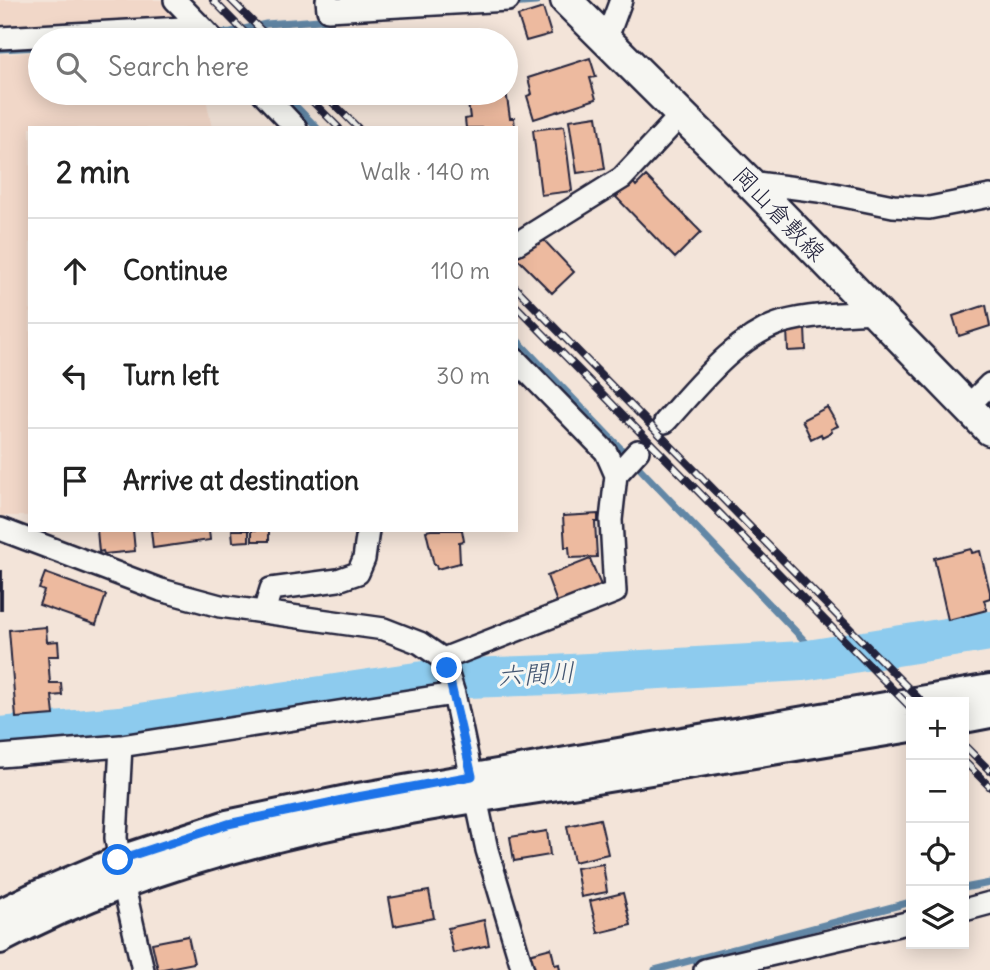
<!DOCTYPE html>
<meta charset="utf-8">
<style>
:root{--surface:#fff;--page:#f6f6f6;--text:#222;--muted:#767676;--line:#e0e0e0}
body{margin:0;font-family:Delius,"Klee One",sans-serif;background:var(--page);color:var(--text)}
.controls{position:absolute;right:21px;bottom:21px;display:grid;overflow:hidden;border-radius:0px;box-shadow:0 4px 18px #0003}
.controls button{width:63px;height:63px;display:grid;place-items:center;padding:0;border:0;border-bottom:2px solid var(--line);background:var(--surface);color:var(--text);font:35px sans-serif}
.stop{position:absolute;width:21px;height:21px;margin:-16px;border:5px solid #1a73e8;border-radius:50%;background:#fff}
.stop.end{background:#1a73e8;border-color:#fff;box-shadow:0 2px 7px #0008}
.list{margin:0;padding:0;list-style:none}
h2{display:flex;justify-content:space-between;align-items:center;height:91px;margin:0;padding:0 28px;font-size:30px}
h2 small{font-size:23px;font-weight:400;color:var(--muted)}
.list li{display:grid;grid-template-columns:46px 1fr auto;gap:21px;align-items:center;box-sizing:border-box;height:105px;padding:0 28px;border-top:2px solid var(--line)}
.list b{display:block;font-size:26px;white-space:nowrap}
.list em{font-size:23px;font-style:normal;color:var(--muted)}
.icon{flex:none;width:38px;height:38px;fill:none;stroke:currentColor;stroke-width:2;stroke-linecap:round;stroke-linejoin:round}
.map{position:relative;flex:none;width:990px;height:970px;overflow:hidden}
.search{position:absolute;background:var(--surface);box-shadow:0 4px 18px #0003;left:28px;top:28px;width:490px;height:77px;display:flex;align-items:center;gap:18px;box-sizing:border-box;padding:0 24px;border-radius:38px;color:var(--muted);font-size:26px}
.panel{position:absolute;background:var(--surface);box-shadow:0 4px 18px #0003;left:28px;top:126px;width:490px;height:406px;border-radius:0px}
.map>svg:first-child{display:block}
</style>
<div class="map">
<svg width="990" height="970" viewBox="0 0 990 970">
<rect width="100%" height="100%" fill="#f3e4d9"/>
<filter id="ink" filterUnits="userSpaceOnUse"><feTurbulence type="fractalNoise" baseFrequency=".0143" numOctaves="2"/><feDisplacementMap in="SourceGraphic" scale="14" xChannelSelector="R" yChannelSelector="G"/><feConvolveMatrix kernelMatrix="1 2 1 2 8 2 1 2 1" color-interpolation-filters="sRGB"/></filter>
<g filter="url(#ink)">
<path fill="#f1d7c8" d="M0 0H161L182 22 0 32Z
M40 52V93H205L212 128H30V516H0V54Z"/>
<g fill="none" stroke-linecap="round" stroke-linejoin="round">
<path stroke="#6287a6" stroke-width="7" d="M509 4 536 2
M213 33 231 32 266 24 333 19
M220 33 232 40
M167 40 201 36
M0 49 40 47
M283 93 317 128
M516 339 821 658
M964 888 990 883
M655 970 911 902"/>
<path stroke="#8dcbee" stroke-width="40" d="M0 737 120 726 437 679 552 675 802 661 990 631"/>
</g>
<path fill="#edba9f" stroke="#22223b" stroke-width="2" d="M543 8 551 34 526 41 518 16Z
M590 58 596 77 590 78 596 99 534 119 527 96 532 94 528 78Z
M506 91 510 118H514L515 128H466L465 119 470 118 467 95 506 93Z
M381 93H408V95L381 96Z
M597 116 605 169 577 173 569 120Z
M564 126 572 191 541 195 533 130Z
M646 176 701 232 675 258 616 197 632 181 636 186Z
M541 237 574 272 552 293 516 257V251L525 243 529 248Z
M986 305 990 326 959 336 953 316Z
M805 328 806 350 788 351 787 329Z
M827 407 838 426 831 429 832 432 822 437 821 434 811 439 802 420Z
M598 514V522H595L597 557 570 558 569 547H565L563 516Z
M97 530H133L135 551 104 554 103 551 99 552Z
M151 530H209L210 540 153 548Z
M232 530H249V541L233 542Z
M252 530H269V541H252Z
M431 530H462L464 541 459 542 460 563 437 569 436 565H434L426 531Z
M971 549 972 553 980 551 990 592V598L984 600 987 610 948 620 934 558Z
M590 559 602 588 558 605 547 576Z
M0 571H2V610H0Z
M45 573 106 595 96 625 39 605 44 591 39 589Z
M46 627 47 642 58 641 59 656H48L50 683H61L62 695 52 696 54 715 16 718 9 630Z
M600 819 608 854 574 862 567 826Z
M547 831 550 855 514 861 510 837Z
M603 864 607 892 581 897 576 868Z
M429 891 434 918 394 926 389 898Z
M623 893 631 925 598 933 590 901Z
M484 920 489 945 453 953 448 928Z
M188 936 194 963 158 970 152 943Z
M551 948 555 965 559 964 560 970H529L525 955Z"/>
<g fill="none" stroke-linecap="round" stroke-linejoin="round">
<g stroke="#22223b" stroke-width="26">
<path id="minor" d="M175 0 214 40
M327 0 328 10 508 0
M600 36 611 27 621 0
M0 38 201 27
M263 93 296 128
M749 182 819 191 893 206 929 208 990 196
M516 244 622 178 680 116
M516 360 606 452 616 475
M967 407 990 384
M665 422C697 387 736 336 783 322 813 314 844 314 874 312
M0 529 161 590 220 606 384 629 420 643 443 659 454 694 487 850 523 970
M264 612 271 589 338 580 358 573 364 559 368 530
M443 659 615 592 611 520 616 475 638 451
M121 746 116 838 123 883 143 970
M0 756 121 746 454 694
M964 910 990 903
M705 970 911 922"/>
</g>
<g stroke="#22223b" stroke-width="32">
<path id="tertiary" d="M964 719 990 714
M0 913 41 893 118 860 227 824 352 798 990 688
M0 940C180 844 379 813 578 783 689 765 800 747 911 728"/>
</g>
<g stroke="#22223b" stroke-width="35">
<path id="secondary" d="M566 0 749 182 990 430"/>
</g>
<use href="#minor" stroke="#f6f6f2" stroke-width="21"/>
<use href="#tertiary" stroke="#f6f6f2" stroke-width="26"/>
<use href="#secondary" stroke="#f6f6f2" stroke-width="30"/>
<g stroke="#22223b" stroke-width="8">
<path id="rail" d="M213 0 252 40
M231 0 271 40
M304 93 339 128
M323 93 358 128
M516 288 922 702
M516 306 911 708
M964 745 990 771
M964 761 990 787"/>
</g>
<use href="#rail" stroke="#f6f6f2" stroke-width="5" stroke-dasharray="16" stroke-linecap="butt"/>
</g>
</g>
<g fill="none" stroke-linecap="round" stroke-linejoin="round" filter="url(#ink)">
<path stroke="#1a73e8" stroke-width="9" d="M118 860 228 824 352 798 472 776 447 668"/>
</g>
<g text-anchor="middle" stroke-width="6" stroke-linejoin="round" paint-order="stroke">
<g font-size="24" fill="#22223b" stroke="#f6f6f2">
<text transform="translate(779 214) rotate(46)" y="8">岡山倉敷線</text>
</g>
<g font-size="26" font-style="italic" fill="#425571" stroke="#f6f6f2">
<text transform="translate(536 674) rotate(-3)" y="9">六間川</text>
</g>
</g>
</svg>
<div class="controls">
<button>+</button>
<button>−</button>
<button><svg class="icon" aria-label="locate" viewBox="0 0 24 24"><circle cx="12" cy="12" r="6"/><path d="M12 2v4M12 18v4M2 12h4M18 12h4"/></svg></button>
<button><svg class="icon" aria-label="layers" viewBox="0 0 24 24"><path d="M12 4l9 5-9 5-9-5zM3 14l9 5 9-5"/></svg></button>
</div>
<div class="stop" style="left:118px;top:860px"></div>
<div class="stop end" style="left:447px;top:668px"></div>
<div class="search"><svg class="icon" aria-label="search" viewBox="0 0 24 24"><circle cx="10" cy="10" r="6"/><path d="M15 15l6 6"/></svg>Search here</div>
<section class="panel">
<h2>2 min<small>Walk · 140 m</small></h2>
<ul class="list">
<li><svg class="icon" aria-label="ahead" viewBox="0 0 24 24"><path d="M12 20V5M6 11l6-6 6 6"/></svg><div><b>Continue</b></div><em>110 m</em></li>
<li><svg class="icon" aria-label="left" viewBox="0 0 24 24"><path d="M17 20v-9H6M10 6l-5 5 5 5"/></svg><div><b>Turn left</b></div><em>30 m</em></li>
<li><svg class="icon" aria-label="arrive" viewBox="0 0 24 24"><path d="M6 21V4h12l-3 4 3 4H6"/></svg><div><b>Arrive at destination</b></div></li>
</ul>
</section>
</div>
